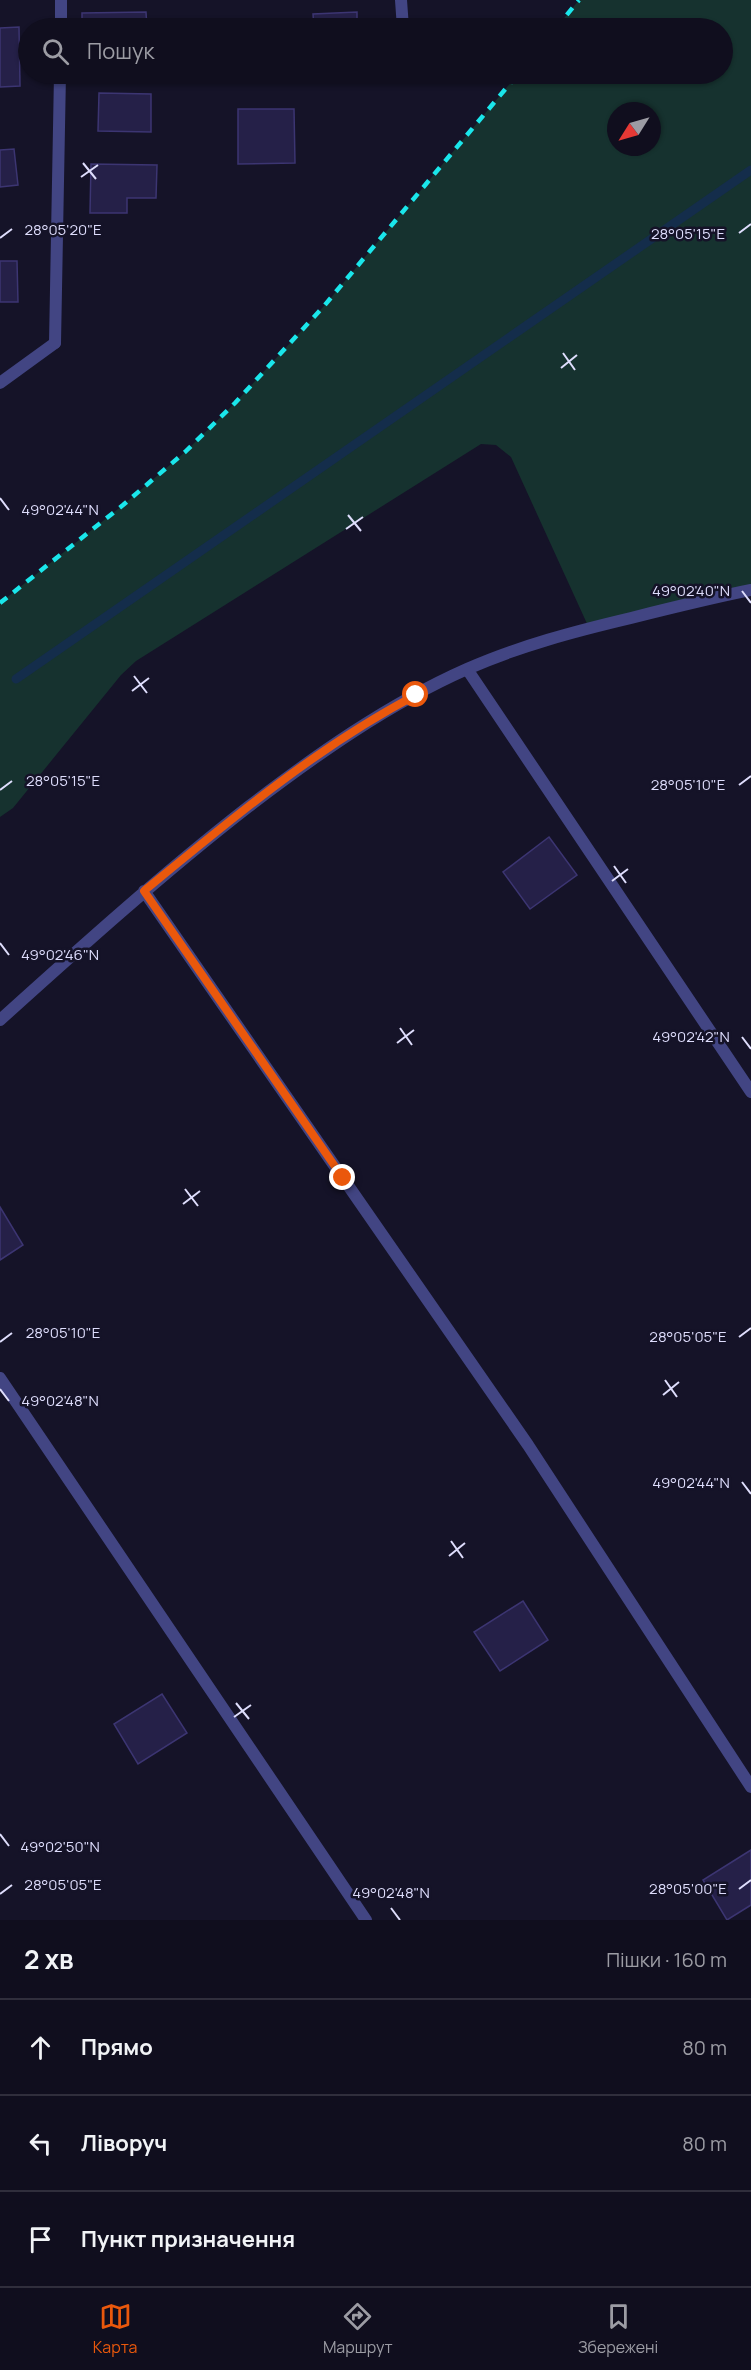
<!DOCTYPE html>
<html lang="uk">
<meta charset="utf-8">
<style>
:root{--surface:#100e1e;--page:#191727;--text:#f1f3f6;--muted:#9c9ca4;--line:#302e3c;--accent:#ea580c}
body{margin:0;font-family:Manrope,sans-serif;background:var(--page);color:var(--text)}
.compass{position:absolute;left:607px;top:102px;width:54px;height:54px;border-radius:50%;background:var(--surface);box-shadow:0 2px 4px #0004;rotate:233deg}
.stop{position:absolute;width:18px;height:18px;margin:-14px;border:4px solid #ea580c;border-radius:50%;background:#fff}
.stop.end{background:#ea580c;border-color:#fff;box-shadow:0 2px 6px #0008}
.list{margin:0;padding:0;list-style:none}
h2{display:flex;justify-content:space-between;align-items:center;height:78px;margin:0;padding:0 24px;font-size:26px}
h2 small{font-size:20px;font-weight:400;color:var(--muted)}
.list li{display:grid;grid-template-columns:39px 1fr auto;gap:18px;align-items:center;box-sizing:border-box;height:96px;padding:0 24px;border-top:2px solid var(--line)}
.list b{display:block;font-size:22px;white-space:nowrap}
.list em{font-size:20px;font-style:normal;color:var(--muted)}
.icon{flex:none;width:33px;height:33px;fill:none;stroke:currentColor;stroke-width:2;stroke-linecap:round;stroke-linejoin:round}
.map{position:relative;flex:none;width:751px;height:1920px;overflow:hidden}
.search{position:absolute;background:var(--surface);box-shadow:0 2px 4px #0004;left:18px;right:18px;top:18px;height:66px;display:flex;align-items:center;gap:15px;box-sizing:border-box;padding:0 21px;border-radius:33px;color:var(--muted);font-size:22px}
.sheet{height:366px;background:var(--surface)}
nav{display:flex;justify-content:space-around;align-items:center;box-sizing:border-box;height:84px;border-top:2px solid var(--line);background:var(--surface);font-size:16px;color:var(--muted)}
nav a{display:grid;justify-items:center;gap:3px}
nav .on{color:var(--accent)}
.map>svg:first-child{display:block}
</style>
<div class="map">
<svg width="751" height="1920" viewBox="0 0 751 1920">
<rect width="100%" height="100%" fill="#151328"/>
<path fill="#16322f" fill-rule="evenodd" d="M579 0H751V590L589 628 511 457 496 445 481 444 136 661 121 675 13 808 0 817V603L123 505 185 452 235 403 324 306 518 74H722V28H556ZM616 111H652V147H616Z"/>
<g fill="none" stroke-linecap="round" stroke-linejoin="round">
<path stroke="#142d4b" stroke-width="9" d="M16 679 751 170"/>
</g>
<path fill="#252048" stroke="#3c3572" stroke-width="1.5" d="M146 12 147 28H82V13Z
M357 12V28H314L313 14Z
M19 27 20 86 0 87V28Z
M147 74H168V79L147 80Z
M99 93 151 94V132L98 131Z
M238 109H294L295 163 238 164Z
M14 149 18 185 0 187V150Z
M91 164 157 165 156 198H127V213H90Z
M0 261H17L18 302H0Z
M549 837 577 875 530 909 503 872Z
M0 1207 23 1245 0 1260Z
M523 1601 548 1640 500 1671 474 1632Z
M162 1694 187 1733 138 1764 114 1724Z
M751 1850V1905L727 1920 703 1880Z"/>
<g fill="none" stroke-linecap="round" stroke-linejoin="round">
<path stroke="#424583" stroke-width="12" d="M0 383 55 343"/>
<path stroke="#424583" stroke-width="12" d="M401 0 403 28
M61 28V0
M405 74V77
M55 343 60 74
M467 669 751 1092
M144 891 528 1445 751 1787
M0 1020C81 947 162 874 248 807 316 755 388 704 467 669 519 646 576 631 631 618 671 608 711 598 751 590
M0 1378 366 1920"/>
<path stroke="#1ae6eb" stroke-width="4.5" stroke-dasharray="9 8" stroke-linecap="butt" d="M556 28 579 0
M0 603 123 505 185 452 235 403 324 306 518 74"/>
</g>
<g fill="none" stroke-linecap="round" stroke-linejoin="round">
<path stroke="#ea580c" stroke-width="8" d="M343 1178 144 891C230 820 317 747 416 695"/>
</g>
<path fill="none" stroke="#deddfc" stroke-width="2" d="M83 163 96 179M81 177 98 165M739 233 751 224M0 238 12 229M563 353 575 370M561 368 577 355M0 498 9 510M348 515 361 531M346 529 363 517M742 591 751 603M134 676 147 693M132 691 149 678M739 785 751 776M0 790 12 781M614 866 626 883M612 881 628 869M0 943 9 955M400 1028 412 1045M742 1037 751 1049M397 1043 414 1030M185 1189 198 1206M183 1204 200 1191M739 1337 751 1328M0 1342 12 1333M665 1380 677 1397M0 1389 9 1401M663 1395 679 1382M742 1482 751 1494M451 1541 463 1558M449 1556 465 1543M236 1703 249 1719M234 1717 251 1705M0 1834 9 1846M739 1889 751 1880M0 1894 12 1885M391 1908 400 1920"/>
<g font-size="15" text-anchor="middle" fill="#deddfc" stroke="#151328" stroke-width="5" stroke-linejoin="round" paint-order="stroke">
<text x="63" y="235">28°05'20"E</text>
<text x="688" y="239">28°05'15"E</text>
<text x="60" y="515">49°02'44"N</text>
<text x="691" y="596">49°02'40"N</text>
<text x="63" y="786">28°05'15"E</text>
<text x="688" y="790">28°05'10"E</text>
<text x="60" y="960">49°02'46"N</text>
<text x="691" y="1042">49°02'42"N</text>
<text x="63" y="1338">28°05'10"E</text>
<text x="688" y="1342">28°05'05"E</text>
<text x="60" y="1406">49°02'48"N</text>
<text x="691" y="1488">49°02'44"N</text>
<text x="60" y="1852">49°02'50"N</text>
<text x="63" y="1890">28°05'05"E</text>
<text x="688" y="1894">28°05'00"E</text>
<text x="391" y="1898">49°02'48"N</text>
</g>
</svg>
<svg class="compass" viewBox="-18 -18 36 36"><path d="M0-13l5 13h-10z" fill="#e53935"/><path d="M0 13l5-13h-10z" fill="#9c9ca4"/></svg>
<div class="stop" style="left:416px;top:695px"></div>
<div class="stop end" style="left:343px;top:1178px"></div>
<div class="search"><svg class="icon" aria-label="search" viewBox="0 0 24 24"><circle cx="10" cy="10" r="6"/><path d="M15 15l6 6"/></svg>Пошук</div>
</div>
<section class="sheet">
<h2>2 хв<small>Пішки · 160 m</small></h2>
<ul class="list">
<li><svg class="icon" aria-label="ahead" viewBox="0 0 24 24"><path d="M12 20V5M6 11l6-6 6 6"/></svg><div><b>Прямо</b></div><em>80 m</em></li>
<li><svg class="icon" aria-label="left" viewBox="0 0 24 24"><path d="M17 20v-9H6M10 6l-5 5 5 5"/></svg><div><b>Ліворуч</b></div><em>80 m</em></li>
<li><svg class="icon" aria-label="arrive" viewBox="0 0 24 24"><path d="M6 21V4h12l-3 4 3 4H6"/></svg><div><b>Пункт призначення</b></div></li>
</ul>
</section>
<nav>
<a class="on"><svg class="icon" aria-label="map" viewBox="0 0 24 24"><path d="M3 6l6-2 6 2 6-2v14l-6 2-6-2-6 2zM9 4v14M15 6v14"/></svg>Карта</a>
<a><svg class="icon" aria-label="directions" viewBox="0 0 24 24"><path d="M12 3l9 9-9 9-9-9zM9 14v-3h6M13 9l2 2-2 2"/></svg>Маршрут</a>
<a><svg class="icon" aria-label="saved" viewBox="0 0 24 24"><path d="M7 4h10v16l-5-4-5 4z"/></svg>Збережені</a>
</nav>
